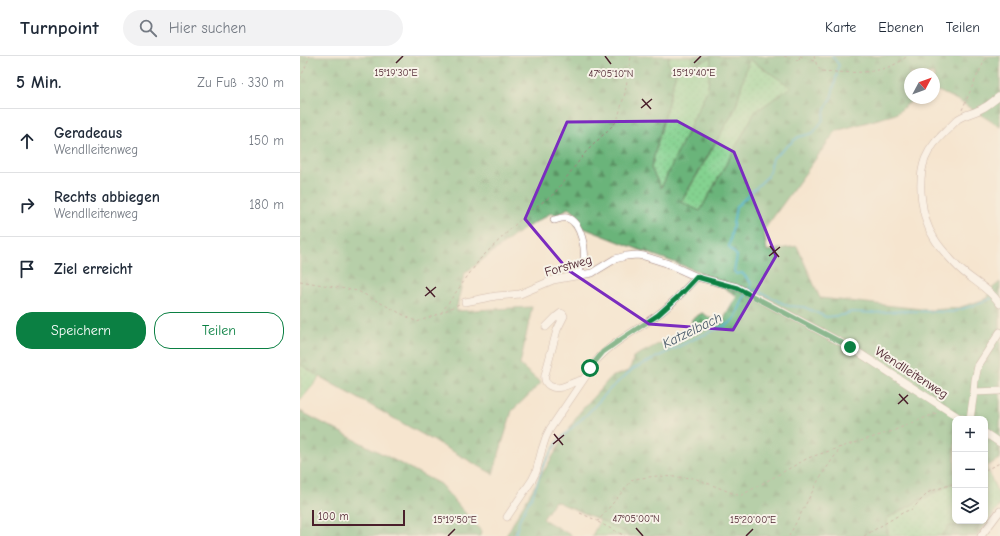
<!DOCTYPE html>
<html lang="de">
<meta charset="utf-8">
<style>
:root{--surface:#fff;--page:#f2f2f3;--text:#1f2937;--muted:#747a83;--line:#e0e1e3;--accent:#0b8043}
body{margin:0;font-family:"Comic Neue",sans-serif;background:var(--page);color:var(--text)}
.controls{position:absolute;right:12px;bottom:12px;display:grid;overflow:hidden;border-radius:8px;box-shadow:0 2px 6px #0003}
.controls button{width:36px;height:36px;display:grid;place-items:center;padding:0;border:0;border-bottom:1px solid var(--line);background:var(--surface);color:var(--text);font:20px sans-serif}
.compass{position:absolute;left:604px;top:12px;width:36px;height:36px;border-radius:50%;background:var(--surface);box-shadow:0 2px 6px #0003;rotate:49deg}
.scale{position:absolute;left:12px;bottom:10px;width:93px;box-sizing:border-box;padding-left:4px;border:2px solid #4a1f2b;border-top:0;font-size:11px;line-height:14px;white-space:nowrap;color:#4a1f2b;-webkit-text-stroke:3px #f7f3e8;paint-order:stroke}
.stop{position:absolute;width:12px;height:12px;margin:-9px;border:3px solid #0b8043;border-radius:50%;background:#fff}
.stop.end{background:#0b8043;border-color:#fff;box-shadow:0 1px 4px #0008}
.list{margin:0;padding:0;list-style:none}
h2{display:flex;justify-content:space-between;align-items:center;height:52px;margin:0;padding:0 16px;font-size:17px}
h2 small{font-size:13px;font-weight:400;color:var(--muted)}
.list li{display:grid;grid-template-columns:26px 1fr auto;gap:12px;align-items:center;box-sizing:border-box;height:64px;padding:0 16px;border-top:1px solid var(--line)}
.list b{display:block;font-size:15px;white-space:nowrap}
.list p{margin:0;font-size:13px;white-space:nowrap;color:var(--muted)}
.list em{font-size:13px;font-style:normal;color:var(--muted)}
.actions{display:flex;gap:8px;padding:12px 16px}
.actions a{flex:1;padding:9px 0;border:1px solid var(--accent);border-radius:16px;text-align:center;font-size:14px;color:var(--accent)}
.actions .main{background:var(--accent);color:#fff}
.icon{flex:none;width:22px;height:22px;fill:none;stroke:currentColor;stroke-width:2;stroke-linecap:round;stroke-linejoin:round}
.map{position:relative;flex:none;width:700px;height:480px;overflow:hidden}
header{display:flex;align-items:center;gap:24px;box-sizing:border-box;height:56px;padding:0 20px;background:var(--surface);border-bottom:1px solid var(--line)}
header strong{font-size:19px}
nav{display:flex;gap:22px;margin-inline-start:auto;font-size:14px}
.search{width:280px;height:36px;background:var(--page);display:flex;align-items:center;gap:10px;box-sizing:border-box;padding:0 14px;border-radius:22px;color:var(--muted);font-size:15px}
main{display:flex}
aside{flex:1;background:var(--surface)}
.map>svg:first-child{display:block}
</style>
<header>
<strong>Turnpoint</strong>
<div class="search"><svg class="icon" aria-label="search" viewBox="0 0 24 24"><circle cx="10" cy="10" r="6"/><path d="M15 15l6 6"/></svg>Hier suchen</div>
<nav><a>Karte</a><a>Ebenen</a><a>Teilen</a></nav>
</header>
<main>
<aside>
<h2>5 Min.<small>Zu Fuß · 330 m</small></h2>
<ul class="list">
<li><svg class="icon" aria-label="ahead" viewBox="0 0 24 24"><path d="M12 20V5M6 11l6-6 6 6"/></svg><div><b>Geradeaus</b><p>Wendlleitenweg</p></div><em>150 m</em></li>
<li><svg class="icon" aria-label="right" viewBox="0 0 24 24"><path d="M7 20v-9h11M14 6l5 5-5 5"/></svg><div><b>Rechts abbiegen</b><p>Wendlleitenweg</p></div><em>180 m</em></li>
<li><svg class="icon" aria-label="arrive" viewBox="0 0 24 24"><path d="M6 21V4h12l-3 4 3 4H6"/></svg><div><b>Ziel erreicht</b></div></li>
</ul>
<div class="actions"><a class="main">Speichern</a><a>Teilen</a></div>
</aside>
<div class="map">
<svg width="700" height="480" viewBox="0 0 700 480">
<defs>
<pattern id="green-dots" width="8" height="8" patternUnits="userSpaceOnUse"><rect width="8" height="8" fill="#84d290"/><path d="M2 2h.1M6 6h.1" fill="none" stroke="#74b47c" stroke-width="1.8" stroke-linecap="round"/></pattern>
<pattern id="forest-firs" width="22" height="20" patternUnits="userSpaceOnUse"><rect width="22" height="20" fill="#6bb47a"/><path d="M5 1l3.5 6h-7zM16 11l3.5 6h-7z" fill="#5a9264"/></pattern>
</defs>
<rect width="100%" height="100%" fill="#f7f3e8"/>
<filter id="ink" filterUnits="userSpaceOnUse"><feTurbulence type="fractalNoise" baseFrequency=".025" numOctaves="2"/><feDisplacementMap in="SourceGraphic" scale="8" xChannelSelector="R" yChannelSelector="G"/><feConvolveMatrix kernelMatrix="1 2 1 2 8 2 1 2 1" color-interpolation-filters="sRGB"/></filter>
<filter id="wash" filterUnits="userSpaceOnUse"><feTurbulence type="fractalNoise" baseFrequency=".012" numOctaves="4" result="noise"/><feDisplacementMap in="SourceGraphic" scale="16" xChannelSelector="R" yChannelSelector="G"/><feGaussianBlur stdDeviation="0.9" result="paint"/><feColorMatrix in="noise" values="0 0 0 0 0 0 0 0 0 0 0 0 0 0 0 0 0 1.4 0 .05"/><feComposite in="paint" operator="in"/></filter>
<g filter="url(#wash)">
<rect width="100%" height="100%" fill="#f5e5cf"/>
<path fill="url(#green-dots)" stroke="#67785e" d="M369 0H390L395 8 411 1 408 32 361 132 351 112 376 16 368 7Z
M449 3 492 31 455 56 400 155 381 147 435 53Z
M0 308 20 321 0 345Z
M686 410 700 442V449L678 479 679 469 650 470 642 480H588L587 462 655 426V465H685V411Z
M300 464 332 480H292Z"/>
<path fill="url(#forest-firs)" stroke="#5a6a52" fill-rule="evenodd" d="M0 0H369L368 7 376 16 351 112 361 132 408 32 411 2 394 8 390 0H643L651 1 653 0H700V71L659 45 634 33V18H610V42H615L596 58 536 75 464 174 467 195 497 190 520 242 631 254 658 252 688 242 690 234 700 226V403L685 411V363H655V426L587 462 588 480H332L300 464 255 445 243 463 272 480H206L222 451 279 357 311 321 328 315 332 308 333 301 372 281 390 279 392 263 402 257 421 268 437 240 398 215 340 194 276 169 277 158 268 152 258 159 251 157 222 174 164 218 156 255 232 251 220 309 241 327 212 355 193 418 20 321 0 308ZM449 3 491 31 455 56 400 155 381 146 435 53Z
M0 355 140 428 181 475 180 480H0Z
M679 468 677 480H642L649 470Z"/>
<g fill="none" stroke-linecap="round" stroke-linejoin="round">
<path stroke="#46afc5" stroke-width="2" d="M532 0 539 9 537 14
M449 234 458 235 488 250 504 251 526 261 543 259 551 256 573 257 602 255 652 256 681 247 692 242
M215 480 220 462 234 436 243 410 258 385 288 357 310 333 333 313 394 283 429 268 435 262 444 242 452 228 442 217 436 218 434 215 437 200 429 191 436 151 468 120 473 102 498 81 513 77 523 64 525 53 531 43 537 18"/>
</g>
</g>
<g filter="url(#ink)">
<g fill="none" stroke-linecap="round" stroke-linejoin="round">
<g stroke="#a0827d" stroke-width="8">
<path id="minor" d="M700 40C694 44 689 49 683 52 675 57 665 58 658 63 655 66 652 69 649 72 640 81 630 90 625 103 617 125 621 162 634 182 639 191 647 199 655 208 668 223 689 231 700 248
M254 164C258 163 263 161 267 162 281 166 287 195 283 207 281 213 275 215 274 220
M165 246 196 240 220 238 253 224 292 217 315 203 326 200 337 199 344 200 366 207 397 221 437 231 550 291 658 361 663 363
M246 271 257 260 261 257 263 258 264 260 257 274 245 319C244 324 245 327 250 330 261 336 272 325 282 324
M674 336 700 335
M670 363 674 336 675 324 678 310 700 276
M685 377 700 387
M207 461 232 424 236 416 242 393 246 381 250 373 296 305C312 286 336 275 356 260 371 250 384 234 397 221
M681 480 700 455"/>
</g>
<path stroke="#a0827d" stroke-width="1" stroke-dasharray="3 3" stroke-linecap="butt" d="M484 0 496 4 500 5 499 0
M500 0 514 5
M514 0 517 10 521 15C547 17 586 20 607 0
M0 23 10 0
M662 54 676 22 687 0
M0 225 58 235 117 266 141 257 159 248
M141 257 180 203 227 157 254 138 285 97 317 65 325 37 331 0
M685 414 700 407
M280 457 298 465 333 423 357 420 394 422 440 440 508 402 541 391 590 376 639 356
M298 466 325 480
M489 480 519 423 541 391
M564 480 604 456 612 453 629 436 655 427"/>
<use href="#minor" stroke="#fff" stroke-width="7"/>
</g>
</g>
<g fill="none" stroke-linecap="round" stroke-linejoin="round" filter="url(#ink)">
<path stroke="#0b8043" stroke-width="5" d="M290 312 303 296 320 284 358 259 380 239 397 221 437 232 550 291"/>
</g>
<path d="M0 0H700V480H0ZM377 65 434 96 476 200 433 274 349 268 268 214 225 163 267 66Z" fill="#f5e5cf" fill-opacity=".55" fill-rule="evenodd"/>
<path fill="none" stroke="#7b2cbf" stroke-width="3" stroke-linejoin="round" d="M377 65 434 96 476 200 433 274 349 268 268 214 225 163 267 66Z"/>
<path fill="none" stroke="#4a1f2b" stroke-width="1.5" d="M305 0 311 8M96 7 103 0M394 7 401 0M342 43 351 53M341 52 352 43M470 190 479 201M469 200 480 191M126 231 135 241M125 240 136 231M599 338 608 348M598 348 608 339M254 378 263 389M253 388 264 379M336 472 343 480M148 480 155 473M446 480 453 473"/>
<g text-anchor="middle" stroke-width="4" stroke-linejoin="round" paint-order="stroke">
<g font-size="13" fill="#4a1f2b" stroke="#f7f3e8">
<text transform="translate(268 209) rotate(-16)" y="5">Forstweg</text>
<text transform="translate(612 316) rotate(33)" y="5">Wendlleitenweg</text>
</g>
<g font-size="14" font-style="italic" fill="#485969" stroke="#f7f3e8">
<text transform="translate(392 274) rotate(-26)" y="5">Katzelbach</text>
</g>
</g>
<g font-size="10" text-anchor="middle" fill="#4a1f2b" stroke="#f7f3e8" stroke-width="4" stroke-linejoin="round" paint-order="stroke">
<text x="96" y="20">15°19'30"E</text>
<text x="394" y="20">15°19'40"E</text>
<text x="311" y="21">47°05'10"N</text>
<text x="336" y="466">47°05'00"N</text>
<text x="155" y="467">15°19'50"E</text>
<text x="453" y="467">15°20'00"E</text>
</g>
</svg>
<div class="controls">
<button>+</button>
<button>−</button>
<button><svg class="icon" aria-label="layers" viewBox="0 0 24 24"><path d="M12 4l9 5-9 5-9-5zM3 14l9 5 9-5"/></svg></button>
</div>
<svg class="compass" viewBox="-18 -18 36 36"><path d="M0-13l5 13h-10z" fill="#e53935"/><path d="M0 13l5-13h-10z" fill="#747a83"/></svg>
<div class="scale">100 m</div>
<div class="stop" style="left:290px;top:312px"></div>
<div class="stop end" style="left:550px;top:291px"></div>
</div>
</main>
